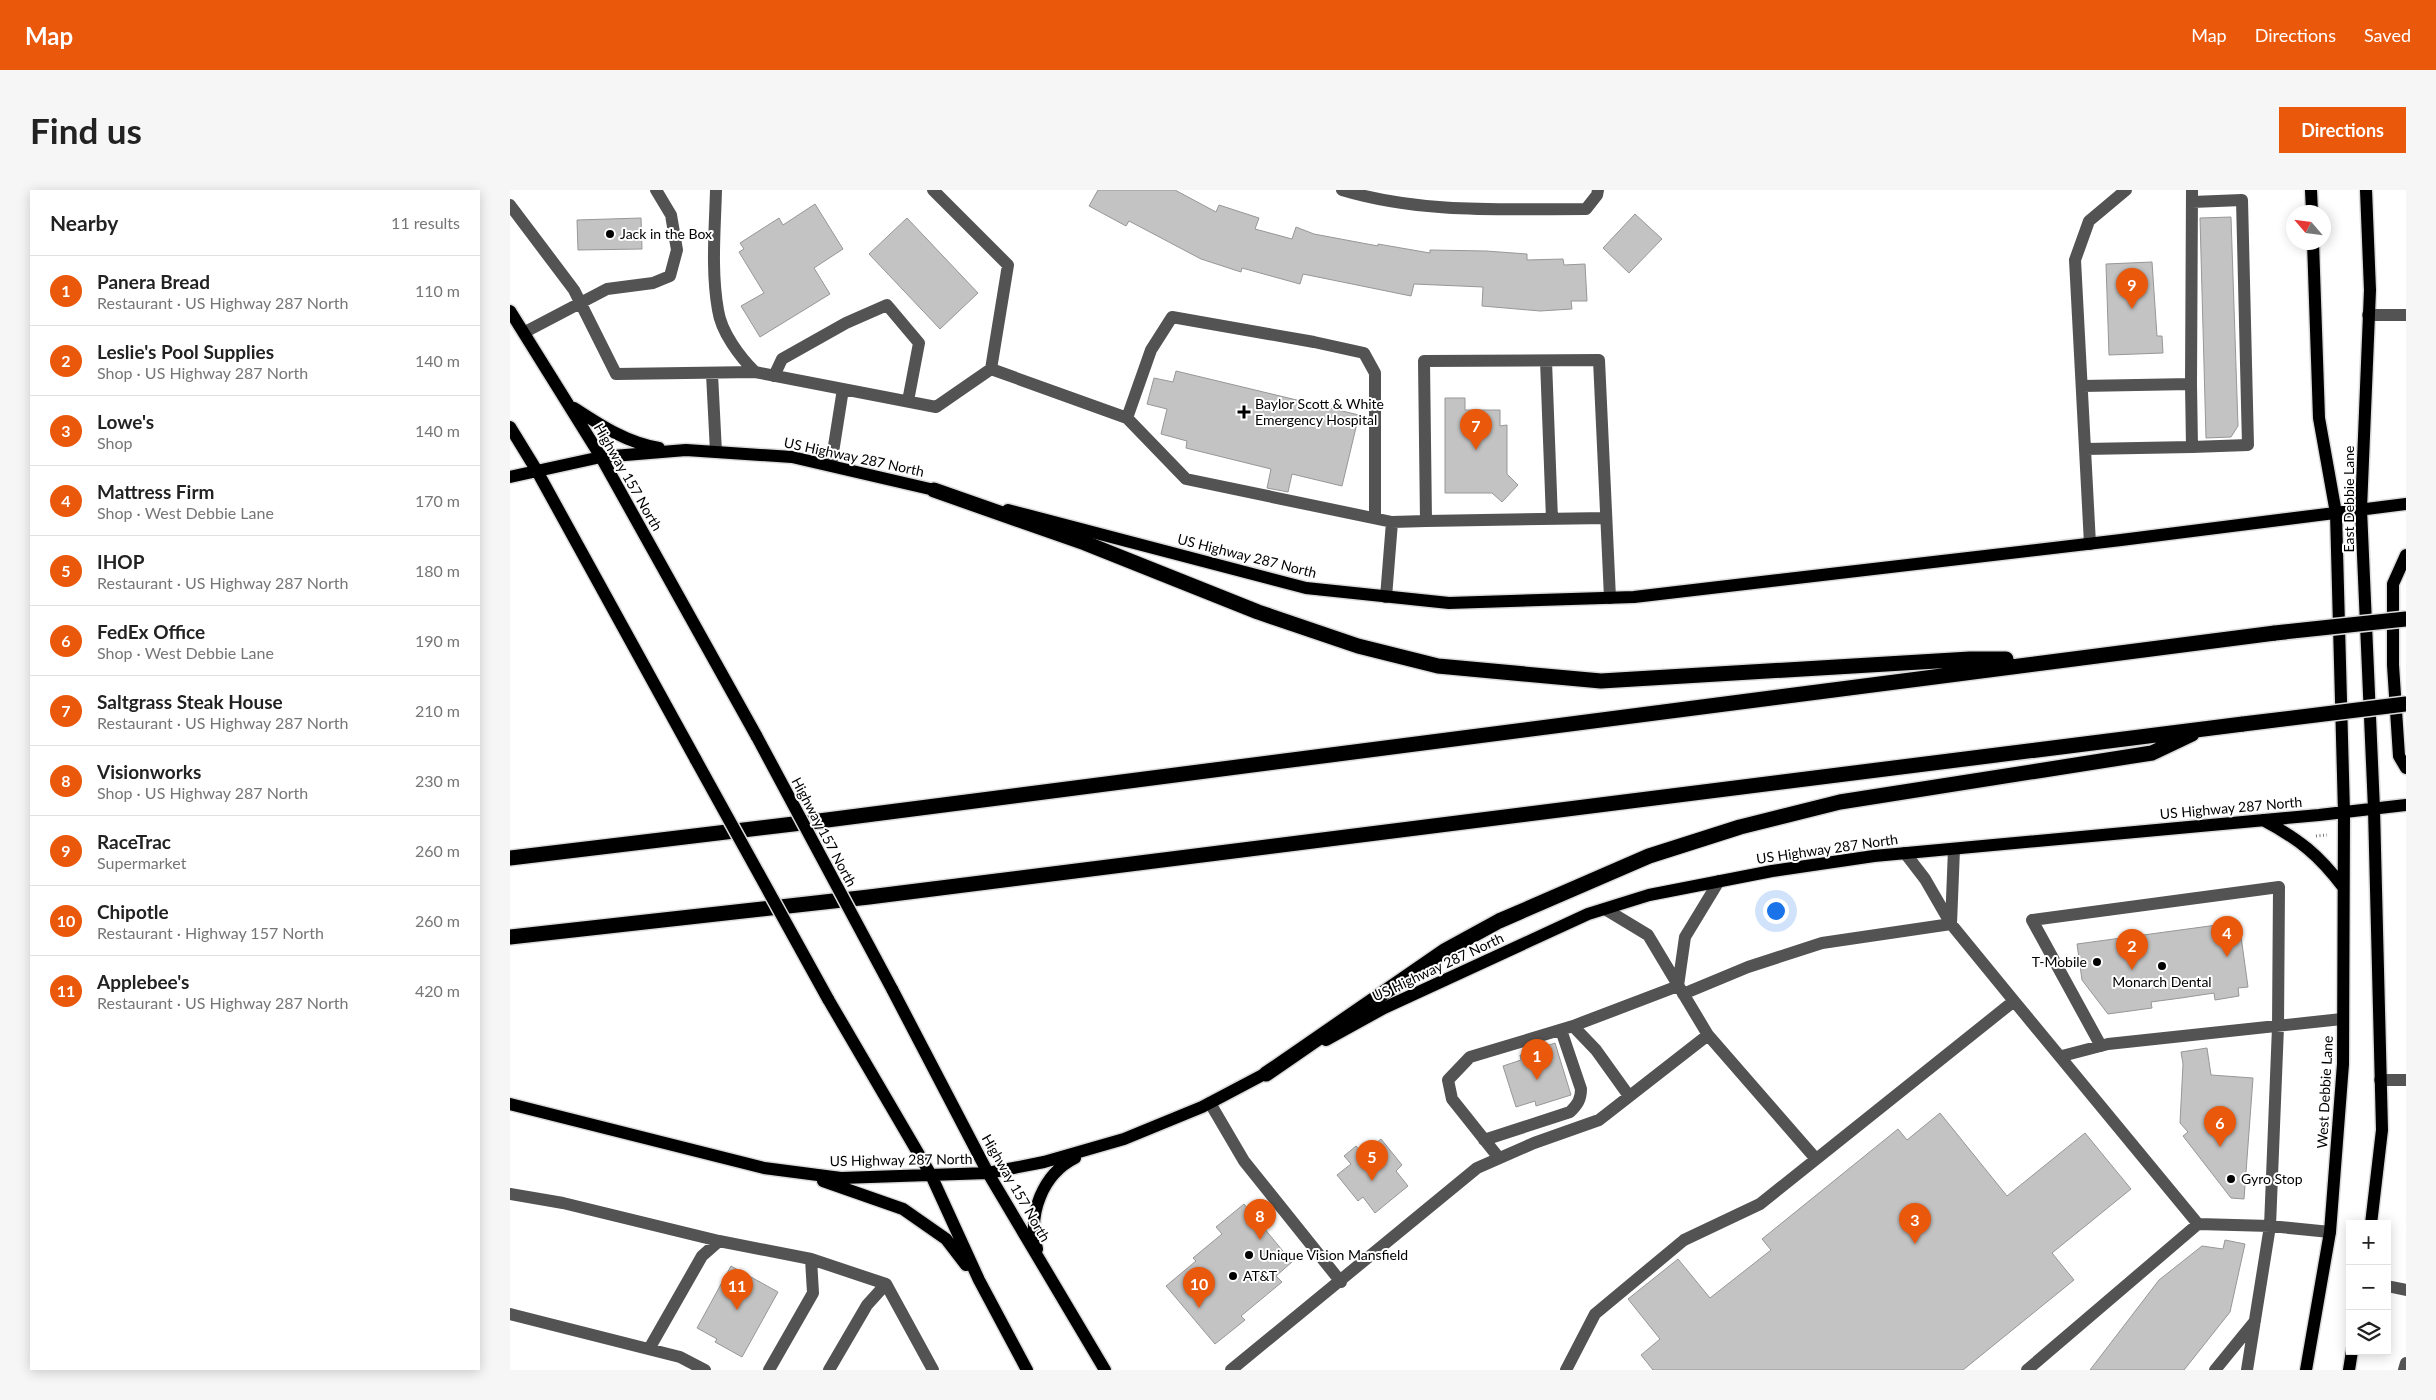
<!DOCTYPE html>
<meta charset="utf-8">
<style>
:root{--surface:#fff;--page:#f6f6f6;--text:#222;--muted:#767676;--line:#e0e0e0;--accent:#ea580c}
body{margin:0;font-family:Lato,sans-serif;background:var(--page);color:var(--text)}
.controls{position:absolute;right:15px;bottom:15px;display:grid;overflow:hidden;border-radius:0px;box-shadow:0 2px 12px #0003}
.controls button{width:45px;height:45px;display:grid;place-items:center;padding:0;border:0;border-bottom:1px solid var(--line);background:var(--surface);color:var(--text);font:25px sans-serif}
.compass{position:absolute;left:1776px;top:15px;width:45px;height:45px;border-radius:50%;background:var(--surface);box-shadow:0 2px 12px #0003;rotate:298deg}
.you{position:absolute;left:1265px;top:720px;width:18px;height:18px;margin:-12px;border:4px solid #fff;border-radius:50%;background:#1a73e8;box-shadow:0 0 0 8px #1a73e833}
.badge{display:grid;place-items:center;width:32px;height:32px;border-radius:50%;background:var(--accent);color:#fff;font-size:16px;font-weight:700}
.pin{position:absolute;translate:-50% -41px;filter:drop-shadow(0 1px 2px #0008)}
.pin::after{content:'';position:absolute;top:26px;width:18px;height:15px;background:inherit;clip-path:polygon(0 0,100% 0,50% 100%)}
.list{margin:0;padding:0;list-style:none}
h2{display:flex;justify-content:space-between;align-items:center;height:65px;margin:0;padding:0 20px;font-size:21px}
h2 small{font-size:16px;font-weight:400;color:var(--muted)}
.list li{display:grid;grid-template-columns:32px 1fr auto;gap:15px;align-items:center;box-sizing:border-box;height:70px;padding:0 20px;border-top:1px solid var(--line)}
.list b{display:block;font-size:19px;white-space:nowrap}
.list p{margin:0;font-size:16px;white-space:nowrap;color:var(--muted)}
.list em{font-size:16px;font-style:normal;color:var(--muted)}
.icon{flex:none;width:28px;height:28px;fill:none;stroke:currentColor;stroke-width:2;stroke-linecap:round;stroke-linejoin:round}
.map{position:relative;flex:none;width:1896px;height:1180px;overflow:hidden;border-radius:0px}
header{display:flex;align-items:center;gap:30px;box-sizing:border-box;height:70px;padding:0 25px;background:var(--accent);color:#fff}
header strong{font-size:24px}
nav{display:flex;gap:28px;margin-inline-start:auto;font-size:18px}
.intro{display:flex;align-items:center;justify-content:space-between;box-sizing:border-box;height:120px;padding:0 30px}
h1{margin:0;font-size:35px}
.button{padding:12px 22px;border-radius:0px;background:var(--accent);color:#fff;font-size:18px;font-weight:700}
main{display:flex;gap:30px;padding:0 30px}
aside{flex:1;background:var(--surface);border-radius:0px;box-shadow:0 2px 12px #0003}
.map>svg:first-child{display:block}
</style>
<header>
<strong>Map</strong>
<nav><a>Map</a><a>Directions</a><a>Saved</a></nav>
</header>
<div class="intro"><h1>Find us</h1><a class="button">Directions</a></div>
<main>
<aside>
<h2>Nearby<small>11 results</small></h2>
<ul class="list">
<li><span class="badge">1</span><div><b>Panera Bread</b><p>Restaurant · US Highway 287 North</p></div><em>110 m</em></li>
<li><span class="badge">2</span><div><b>Leslie's Pool Supplies</b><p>Shop · US Highway 287 North</p></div><em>140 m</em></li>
<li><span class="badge">3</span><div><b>Lowe's</b><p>Shop</p></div><em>140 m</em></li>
<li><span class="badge">4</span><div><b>Mattress Firm</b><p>Shop · West Debbie Lane</p></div><em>170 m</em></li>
<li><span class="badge">5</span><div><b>IHOP</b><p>Restaurant · US Highway 287 North</p></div><em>180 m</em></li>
<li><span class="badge">6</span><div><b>FedEx Office</b><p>Shop · West Debbie Lane</p></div><em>190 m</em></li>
<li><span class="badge">7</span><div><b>Saltgrass Steak House</b><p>Restaurant · US Highway 287 North</p></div><em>210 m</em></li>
<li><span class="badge">8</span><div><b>Visionworks</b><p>Shop · US Highway 287 North</p></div><em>230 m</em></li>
<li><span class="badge">9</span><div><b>RaceTrac</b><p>Supermarket</p></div><em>260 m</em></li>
<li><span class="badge">10</span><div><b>Chipotle</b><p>Restaurant · Highway 157 North</p></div><em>260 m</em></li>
<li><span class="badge">11</span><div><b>Applebee's</b><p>Restaurant · US Highway 287 North</p></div><em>420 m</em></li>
</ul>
</aside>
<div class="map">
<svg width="1896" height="1180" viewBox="0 0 1896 1180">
<rect width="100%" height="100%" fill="#fff"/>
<path fill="#c3c3c3" stroke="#979797" d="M588 0H665L706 22 709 15 749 28 745 39 782 49 786 37 804 44 868 56V54L920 63V60L976 61 1017 64V70L1053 69 1054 75 1075 74 1077 111H1061L1062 119 1030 121 972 116 973 97 904 94 901 106 793 84 790 94 732 78 731 82 691 69 619 31 616 36 579 16Z
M305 14 333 59 304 78 320 104 250 147 231 116 254 103 229 62 234 59 230 53 269 28 273 35Z
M1125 24 1152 49 1119 83 1093 58Z
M1721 27 1728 236 1721 247 1696 248 1690 28Z
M131 28 132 59 68 60 67 30Z
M397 28 468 103 430 139 359 64Z
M1642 72 1647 146H1652L1653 163 1599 165 1596 74Z
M666 181 849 225 832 296 782 284 778 302 757 298 761 279 676 258 677 251 651 244 657 219 637 214 644 188 663 192Z
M935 208H955V220H990V236L997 235V284L1008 295 992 312 982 303H935Z
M1729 732 1738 797 1728 798 1729 806 1705 810 1704 803 1671 808 1641 812 1642 818 1598 824 1572 790 1567 754Z
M1045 853 1061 905 1026 916 1025 911 1006 917 993 876 1011 870 1010 865Z
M1697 858 1701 885 1743 888 1734 1009 1721 1008 1673 946 1678 942 1670 933 1673 874 1671 862Z
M1430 923 1497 1006 1575 943 1621 999 1542 1063 1564 1090 1453 1180H1143L1131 1165 1150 1149 1118 1109 1168 1069 1200 1108 1261 1060 1252 1049 1388 939 1397 950Z
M871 949 892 975 886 981 898 996 865 1023 853 1007 848 1011 827 985 841 974 834 966 846 956 853 964Z
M734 1014 782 1072 766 1086 772 1092 731 1126 735 1130 705 1154 656 1096 686 1071 683 1068 712 1044 706 1037Z
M1715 1050 1735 1054 1720 1122 1674 1180H1580L1649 1090 1692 1056 1713 1059Z
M221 1076 268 1102 232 1167 205 1152 207 1149 187 1138Z"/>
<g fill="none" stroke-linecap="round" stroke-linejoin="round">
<g stroke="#dbdbdb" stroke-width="15">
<path id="major" d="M1801 0 1802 22
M1856 0 1860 100 1851 319 1864 619 1872 940 1861 1034
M0 121 91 267 247 547
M64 218C90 235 117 253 149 258
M0 237 27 281 186 570
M0 287 91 267 176 260 282 267 433 302
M498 320 796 398 939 413 1124 407 1611 350 1896 314
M1896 365 1883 394V475L1889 566 1896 578
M1753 630C1789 649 1809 665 1833 697
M382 799 478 983 595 1180
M318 809 421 985 469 1090 517 1180
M816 850 874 818 1078 724 1139 705 1262 681 1364 666 1809 625 1896 615
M0 914 254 978 331 988 478 983 534 972 614 949 692 917 764 879
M313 991 393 1019 436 1049 456 1075
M527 1059C517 1024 533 984 565 968
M1796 1180 1820 1042 1833 874 1834 623 1826 323 1809 228 1803 52
M1839 1180 1842 1161"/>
</g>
<g stroke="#dbdbdb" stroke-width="18">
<path id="highway" d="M424 300 575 353 748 422 848 456 928 476 1091 491 1460 469H1496
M0 668 317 630 1765 443
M0 747 359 707 1733 534
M756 884 936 760 989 731 1139 666 1230 637 1330 612 1642 563 1682 544"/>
</g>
<path stroke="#757575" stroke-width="3" stroke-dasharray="1 2.5" stroke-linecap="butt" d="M1806 646 1817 645"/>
<path stroke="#535353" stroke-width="12" d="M206 0C205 39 201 81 208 120 211 142 230 167 245 182
M832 0C912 24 994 19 1076 19L1087 5 1088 0
M1682 12 1732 10 1738 255 1682 257
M0 15 64 100 106 184 245 182 426 217 481 179 498 75 423 0
M1858 125H1896
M15 142 97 99 143 93 160 86 167 60 161 25 146 0
M1036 171 1042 329
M481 179 617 228
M202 184 206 262
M264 186 272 169 336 133 377 115 409 153 398 211
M1681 194 1682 0
M1572 196 1681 194 1682 257 1575 259
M321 275 333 199
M865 328V183L854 163 804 152 662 127 641 160 617 228 676 289 882 332
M916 331 1096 328
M1580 354 1565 70 1579 31 1616 0
M876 407 882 332 916 331 914 171 1089 170 1100 408
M1095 719 1138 745 1198 845 1306 969
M1441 734 1444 659
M1168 796 1175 747 1209 691
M1173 804 1238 777 1312 753 1441 734
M1504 811 1688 1034
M1063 836 1168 796
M1591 856 1522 730 1769 697 1768 837 1760 1036 1737 1180
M1552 866 1598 854 1832 829
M1870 890H1896
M700 913 734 971 831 1092
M974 950 1060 922C1068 914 1071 909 1071 899L1051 840
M989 968 942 909 938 890 960 867 1063 836 1086 860 1119 906
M0 1004 53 1013 209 1051
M301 1069 376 1094
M1877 1096 1896 1100
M0 1124 170 1167 195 1180
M139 1159 192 1066 209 1051 301 1069 303 1103 259 1180
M319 1180 357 1115 376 1094 423 1180
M721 1180 967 978 1024 953 1089 930 1198 845
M1056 1180 1085 1124 1174 1050 1250 1014 1504 811 1441 734 1415 689 1395 663
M1517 1180 1688 1034 1760 1036 1820 1042
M1705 1180 1745 1131
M1894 1180 1896 1173"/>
<use href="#major" stroke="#000" stroke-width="12"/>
<use href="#highway" stroke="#000" stroke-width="15"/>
<g stroke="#dbdbdb" stroke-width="15" stroke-linecap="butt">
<path id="major-bridge" d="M247 547 382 799
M186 570 318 809"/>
</g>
<g stroke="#dbdbdb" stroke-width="18" stroke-linecap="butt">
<path id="highway-bridge" d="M1765 443 1896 429
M1733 534 1896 514"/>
</g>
<use href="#major-bridge" stroke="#000" stroke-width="12"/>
<use href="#highway-bridge" stroke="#000" stroke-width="15"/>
</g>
<g fill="#000" stroke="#fff" stroke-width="2">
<circle cx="100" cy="44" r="5"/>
<path d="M731.5 214.5h5v5h5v5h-5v5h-5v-5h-5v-5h5z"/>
<circle cx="1587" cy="772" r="5"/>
<circle cx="1652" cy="776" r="5"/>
<circle cx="1721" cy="989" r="5"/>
<circle cx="739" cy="1065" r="5"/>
<circle cx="723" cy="1086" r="5"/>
</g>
<g text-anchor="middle" stroke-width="4" stroke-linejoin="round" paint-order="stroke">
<g font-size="14" fill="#000" stroke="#fff" text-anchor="start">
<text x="110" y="49">Jack in the Box</text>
<text x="745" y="219">Baylor Scott &amp; White<tspan x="745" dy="16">Emergency Hospital</tspan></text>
<text x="1577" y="777" text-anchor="end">T-Mobile</text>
<text x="1652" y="797" text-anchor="middle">Monarch Dental</text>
<text x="1731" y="994">Gyro Stop</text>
<text x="749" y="1070">Unique Vision Mansfield</text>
<text x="733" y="1091">AT&amp;T</text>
</g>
<g font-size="14" fill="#000" stroke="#fff">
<text transform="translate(344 267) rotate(12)" y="5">US Highway 287 North</text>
<text transform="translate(118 287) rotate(60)" y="5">Highway 157 North</text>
<text transform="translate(1839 309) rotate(-90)" y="5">East Debbie Lane</text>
<text transform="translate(737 366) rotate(14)" y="5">US Highway 287 North</text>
<text transform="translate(1721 618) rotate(-5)" y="5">US Highway 287 North</text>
<text transform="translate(314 642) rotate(62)" y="5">Highway 157 North</text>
<text transform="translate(1317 659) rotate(-8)" y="5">US Highway 287 North</text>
<text transform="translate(928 777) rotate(-25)" y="5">US Highway 287 North</text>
<text transform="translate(1815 902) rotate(-87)" y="5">West Debbie Lane</text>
<text transform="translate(391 970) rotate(-1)" y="5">US Highway 287 North</text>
<text transform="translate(506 998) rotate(60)" y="5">Highway 157 North</text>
</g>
</g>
</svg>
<div class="controls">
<button>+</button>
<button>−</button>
<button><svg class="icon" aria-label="layers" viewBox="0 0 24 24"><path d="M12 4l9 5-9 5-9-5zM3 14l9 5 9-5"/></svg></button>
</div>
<svg class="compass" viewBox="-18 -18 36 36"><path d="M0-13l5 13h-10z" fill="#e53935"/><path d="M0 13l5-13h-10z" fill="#767676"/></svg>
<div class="you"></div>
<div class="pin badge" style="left:1027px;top:890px">1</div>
<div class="pin badge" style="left:1622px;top:780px">2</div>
<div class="pin badge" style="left:1405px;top:1054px">3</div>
<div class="pin badge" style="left:1717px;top:767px">4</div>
<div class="pin badge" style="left:862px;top:991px">5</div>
<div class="pin badge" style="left:1710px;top:957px">6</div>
<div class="pin badge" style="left:966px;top:260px">7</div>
<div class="pin badge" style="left:750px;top:1050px">8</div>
<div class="pin badge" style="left:1622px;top:119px">9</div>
<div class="pin badge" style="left:689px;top:1118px">10</div>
<div class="pin badge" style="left:227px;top:1120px">11</div>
</div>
</main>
